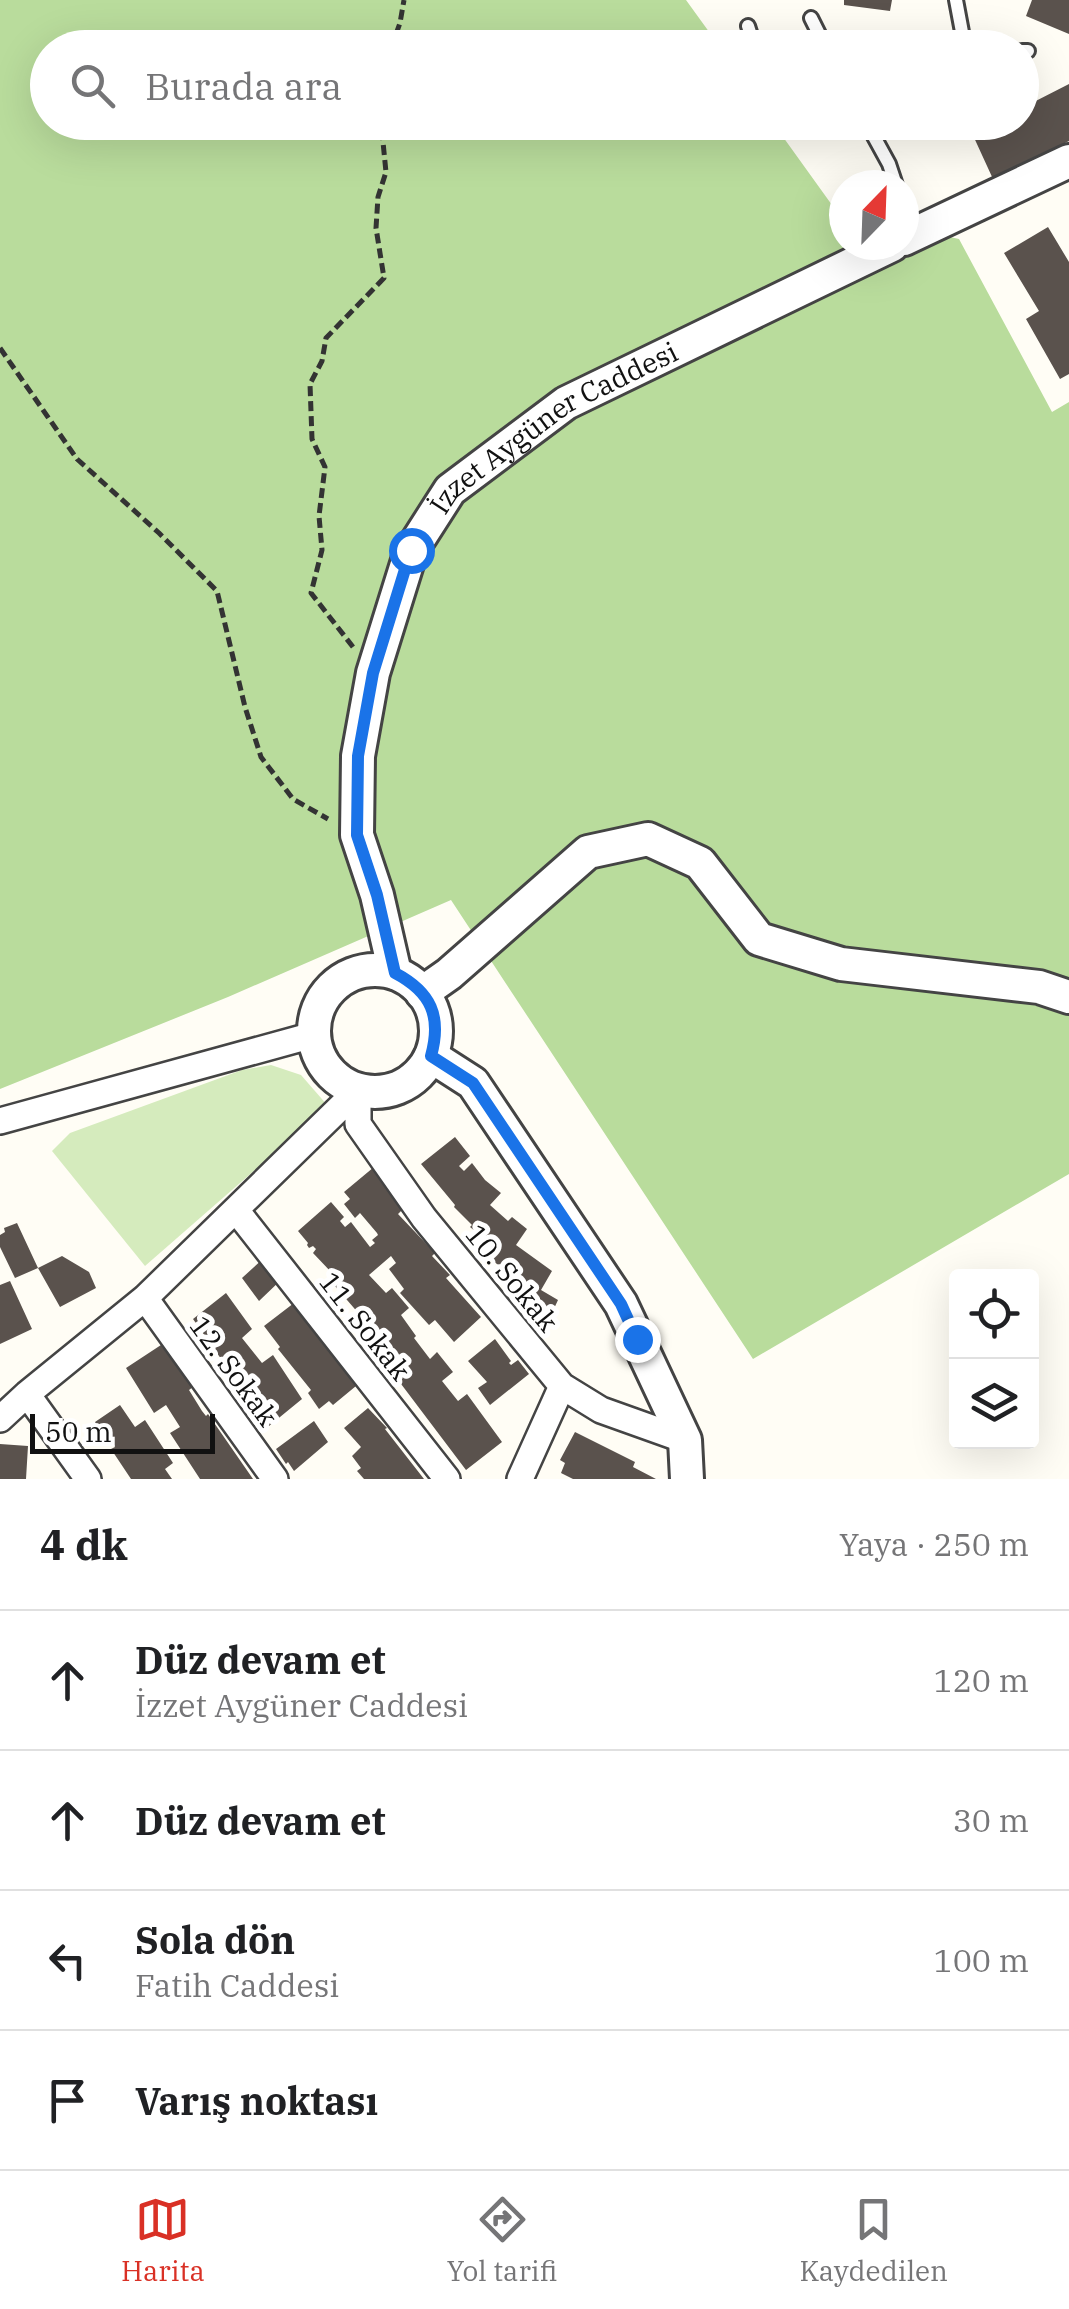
<!DOCTYPE html>
<html lang="tr">
<meta charset="utf-8">
<style>
:root{--surface:#fff;--page:#f6f6f6;--text:#202124;--muted:#757577;--line:#e0e0e0;--accent:#d93025}
body{margin:0;font-family:"IBM Plex Serif",serif;background:var(--page);color:var(--text)}
.controls{position:absolute;right:30px;bottom:30px;display:grid;overflow:hidden;border-radius:10px;box-shadow:0 10px 40px #0002}
.controls button{width:90px;height:90px;display:grid;place-items:center;padding:0;border:0;border-bottom:2px solid var(--line);background:var(--surface);color:var(--text);font:50px sans-serif}
.compass{position:absolute;left:829px;top:170px;width:90px;height:90px;border-radius:50%;background:var(--surface);box-shadow:0 10px 40px #0002;rotate:23deg}
.scale{position:absolute;left:30px;bottom:25px;width:185px;box-sizing:border-box;padding-left:10px;border:5px solid #111;border-top:0;font-size:28px;line-height:35px;white-space:nowrap;color:#111;-webkit-text-stroke:8px #fff;paint-order:stroke}
.stop{position:absolute;width:30px;height:30px;margin:-22px;border:8px solid #1a73e8;border-radius:50%;background:#fff}
.stop.end{background:#1a73e8;border-color:#fff;box-shadow:0 2px 10px #0008}
.list{margin:0;padding:0;list-style:none}
h2{display:flex;justify-content:space-between;align-items:center;height:130px;margin:0;padding:0 40px;font-size:42px}
h2 small{font-size:32px;font-weight:400;color:var(--muted)}
.list li{display:grid;grid-template-columns:65px 1fr auto;gap:30px;align-items:center;box-sizing:border-box;height:140px;padding:0 40px;border-top:2px solid var(--line)}
.list b{display:block;font-size:38px;white-space:nowrap}
.list p{margin:0;font-size:32px;white-space:nowrap;color:var(--muted)}
.list em{font-size:32px;font-style:normal;color:var(--muted)}
.icon{flex:none;width:55px;height:55px;fill:none;stroke:currentColor;stroke-width:2;stroke-linecap:round;stroke-linejoin:round}
.map{position:relative;flex:none;width:1069px;height:1479px;overflow:hidden}
.search{position:absolute;background:var(--surface);box-shadow:0 10px 40px #0002;left:30px;right:30px;top:30px;height:110px;display:flex;align-items:center;gap:25px;box-sizing:border-box;padding:0 35px;border-radius:55px;color:var(--muted);font-size:38px}
.sheet{height:690px;background:var(--surface)}
nav{display:flex;justify-content:space-around;align-items:center;box-sizing:border-box;height:140px;border-top:2px solid var(--line);background:var(--surface);font-size:28px;color:var(--muted)}
nav a{display:grid;justify-items:center;gap:5px}
nav .on{color:var(--accent)}
.map>svg:first-child{display:block}
</style>
<div class="map">
<svg width="1069" height="1479" viewBox="0 0 1069 1479">
<rect width="100%" height="100%" fill="#fffdf5"/>
<path fill="#d5ebbd" d="M271 1065 301 1075 328 1106 145 1266 52 1151 70 1133 242 1070Z"/>
<path fill="#b9dc9c" d="M0 0H686L720 47 48 48V122L773 123 837 212 844 213V245H904V227L959 239 1052 412 1069 402V1174L753 1359 451 900 228 997 0 1089Z"/>
<path fill="#5a524d" d="M844 0H892L890 11 844 5Z
M1032 0H1069V34L1026 16Z
M1069 84V141L993 179 971 131 989 122H1022V108Z
M1048 227 1069 262V374L1060 379 1026 319 1039 311 1004 253Z
M455 1137 470 1156 459 1166 464 1171 472 1163 485 1180 501 1193 490 1205 508 1221 512 1217 527 1229 516 1245 552 1271 541 1290 558 1300 545 1328 513 1306 516 1301 508 1296 516 1283 498 1272 501 1267 481 1252 490 1243 470 1227 472 1225 454 1207 455 1205 421 1164Z
M374 1167 405 1207 398 1214 435 1253 432 1256 450 1275 446 1278 481 1317 454 1342 435 1320 429 1325 400 1293 404 1289 389 1269 396 1263 391 1256 369 1275 386 1293 392 1288 409 1308 401 1315 416 1336 414 1338 430 1359 437 1352 453 1372 442 1381 458 1401 467 1394 502 1442 466 1470 389 1368 392 1365 361 1326 363 1324 357 1317 360 1315 328 1278 332 1273 313 1253 316 1249 313 1246 309 1248 307 1245 308 1243 298 1231 331 1202 344 1217 340 1221 345 1227 351 1222 370 1247 375 1243 372 1240 378 1235 377 1233 360 1213 355 1218 344 1204 350 1199 344 1192Z
M17 1223 38 1268 15 1278 0 1247V1235L5 1232 4 1228Z
M62 1256 89 1272 96 1288 60 1307 38 1268Z
M265 1257 282 1279 259 1301 242 1278Z
M10 1281 32 1329 0 1344V1285Z
M226 1293 252 1329 242 1338 262 1363 273 1355 302 1399 269 1426 235 1384 238 1383 193 1319Z
M294 1303 343 1361 340 1364 356 1386 333 1405 329 1401 319 1409 308 1393 311 1390 278 1349 280 1347 264 1326Z
M495 1339 511 1361 509 1363 511 1365 518 1360 529 1374 490 1405 478 1388 487 1382 468 1361Z
M161 1345 193 1387 189 1390 202 1411 206 1416 208 1414 253 1479H200L170 1433 180 1427 166 1405 154 1413 126 1368Z
M120 1405 135 1427 145 1420 173 1463 165 1469 172 1479H131L111 1449 115 1447 112 1440 108 1444 95 1422Z
M368 1408 387 1428 385 1429 424 1479H364L357 1471 361 1468 352 1456 361 1447 344 1428Z
M314 1421 328 1442 294 1471 288 1462 286 1464 276 1449Z
M575 1432 635 1462 633 1467 656 1479H573L561 1473 565 1463 560 1460Z
M0 1444 28 1446 26 1479H0Z"/>
<g fill="none" stroke-linecap="round" stroke-linejoin="round">
<g stroke="#444" stroke-width="18">
<path id="service" d="M956 0 965 48
M811 18 826 48
M748 26 755 48
M1022 51H1028
M866 122 889 164 896 185
M904 206 913 232"/>
</g>
<g stroke="#444" stroke-width="30">
<path id="minor" d="M358 1090V1124L424 1218 562 1386 601 1410 685 1440
M0 1121 313 1035
M236 1210 447 1479
M145 1298 275 1479
M27 1394 88 1479
M0 1419 27 1394 145 1298 358 1090
M520 1479 562 1386"/>
</g>
<g stroke="#444" stroke-width="38">
<g id="tertiary">
<path d="M904 239 1069 161"/>
<circle cx="375" cy="1031" r="61"/>
<path id="s1" d="M395 973 377 895 357 835 358 756 373 673 411 551 450 490 566 403 892 245"/>
<path d="M422 993 449 974 588 852 648 839 700 863 759 939 841 964 1039 987 1069 997"/>
<path d="M431 1056 473 1083 621 1304 685 1440 687 1479"/>
</g>
</g>
<path stroke="#333" stroke-width="5" stroke-dasharray="10 5" stroke-linecap="butt" d="M391 48 400 23 404 0
M0 348 77 459 159 533 217 591 245 707 261 757 293 799 328 819
M353 647 311 593 322 550 319 516 325 467 312 439 310 384 322 361 326 338 384 278 376 228 378 197 386 172 381 122"/>
<use href="#service" stroke="#fff" stroke-width="12"/>
<use href="#minor" stroke="#fff" stroke-width="25"/>
<use href="#tertiary" stroke="#fff" stroke-width="32"/>
</g>
<g fill="none" stroke-linecap="round" stroke-linejoin="round">
<path stroke="#1a73e8" stroke-width="12" d="M411 550 373 673 358 756 357 835 377 895 395 973C431 992 442 1016 431 1056L473 1083 621 1304 637 1339"/>
</g>
<g text-anchor="middle" stroke-width="10" stroke-linejoin="round" paint-order="stroke">
<g font-size="28" fill="#111" stroke="#fff">
<text dy="10" stroke="none"><textPath href="#s1" startOffset="628">İzzet Aygüner Caddesi</textPath></text>
<text transform="translate(512 1278) rotate(51)" y="10">10. Sokak</text>
<text transform="translate(365 1326) rotate(52)" y="10">11. Sokak</text>
<text transform="translate(234 1371) rotate(54)" y="10">12. Sokak</text>
</g>
</g>
</svg>
<div class="controls">
<button><svg class="icon" aria-label="locate" viewBox="0 0 24 24"><circle cx="12" cy="12" r="6"/><path d="M12 2v4M12 18v4M2 12h4M18 12h4"/></svg></button>
<button><svg class="icon" aria-label="layers" viewBox="0 0 24 24"><path d="M12 4l9 5-9 5-9-5zM3 14l9 5 9-5"/></svg></button>
</div>
<svg class="compass" viewBox="-18 -18 36 36"><path d="M0-13l5 13h-10z" fill="#e53935"/><path d="M0 13l5-13h-10z" fill="#757577"/></svg>
<div class="scale">50 m</div>
<div class="stop" style="left:411px;top:550px"></div>
<div class="stop end" style="left:637px;top:1339px"></div>
<div class="search"><svg class="icon" aria-label="search" viewBox="0 0 24 24"><circle cx="10" cy="10" r="6"/><path d="M15 15l6 6"/></svg>Burada ara</div>
</div>
<section class="sheet">
<h2>4 dk<small>Yaya · 250 m</small></h2>
<ul class="list">
<li><svg class="icon" aria-label="ahead" viewBox="0 0 24 24"><path d="M12 20V5M6 11l6-6 6 6"/></svg><div><b>Düz devam et</b><p>İzzet Aygüner Caddesi</p></div><em>120 m</em></li>
<li><svg class="icon" aria-label="ahead" viewBox="0 0 24 24"><path d="M12 20V5M6 11l6-6 6 6"/></svg><div><b>Düz devam et</b></div><em>30 m</em></li>
<li><svg class="icon" aria-label="left" viewBox="0 0 24 24"><path d="M17 20v-9H6M10 6l-5 5 5 5"/></svg><div><b>Sola dön</b><p>Fatih Caddesi</p></div><em>100 m</em></li>
<li><svg class="icon" aria-label="arrive" viewBox="0 0 24 24"><path d="M6 21V4h12l-3 4 3 4H6"/></svg><div><b>Varış noktası</b></div></li>
</ul>
</section>
<nav>
<a class="on"><svg class="icon" aria-label="map" viewBox="0 0 24 24"><path d="M3 6l6-2 6 2 6-2v14l-6 2-6-2-6 2zM9 4v14M15 6v14"/></svg>Harita</a>
<a><svg class="icon" aria-label="directions" viewBox="0 0 24 24"><path d="M12 3l9 9-9 9-9-9zM9 14v-3h6M13 9l2 2-2 2"/></svg>Yol tarifi</a>
<a><svg class="icon" aria-label="saved" viewBox="0 0 24 24"><path d="M7 4h10v16l-5-4-5 4z"/></svg>Kaydedilen</a>
</nav>
